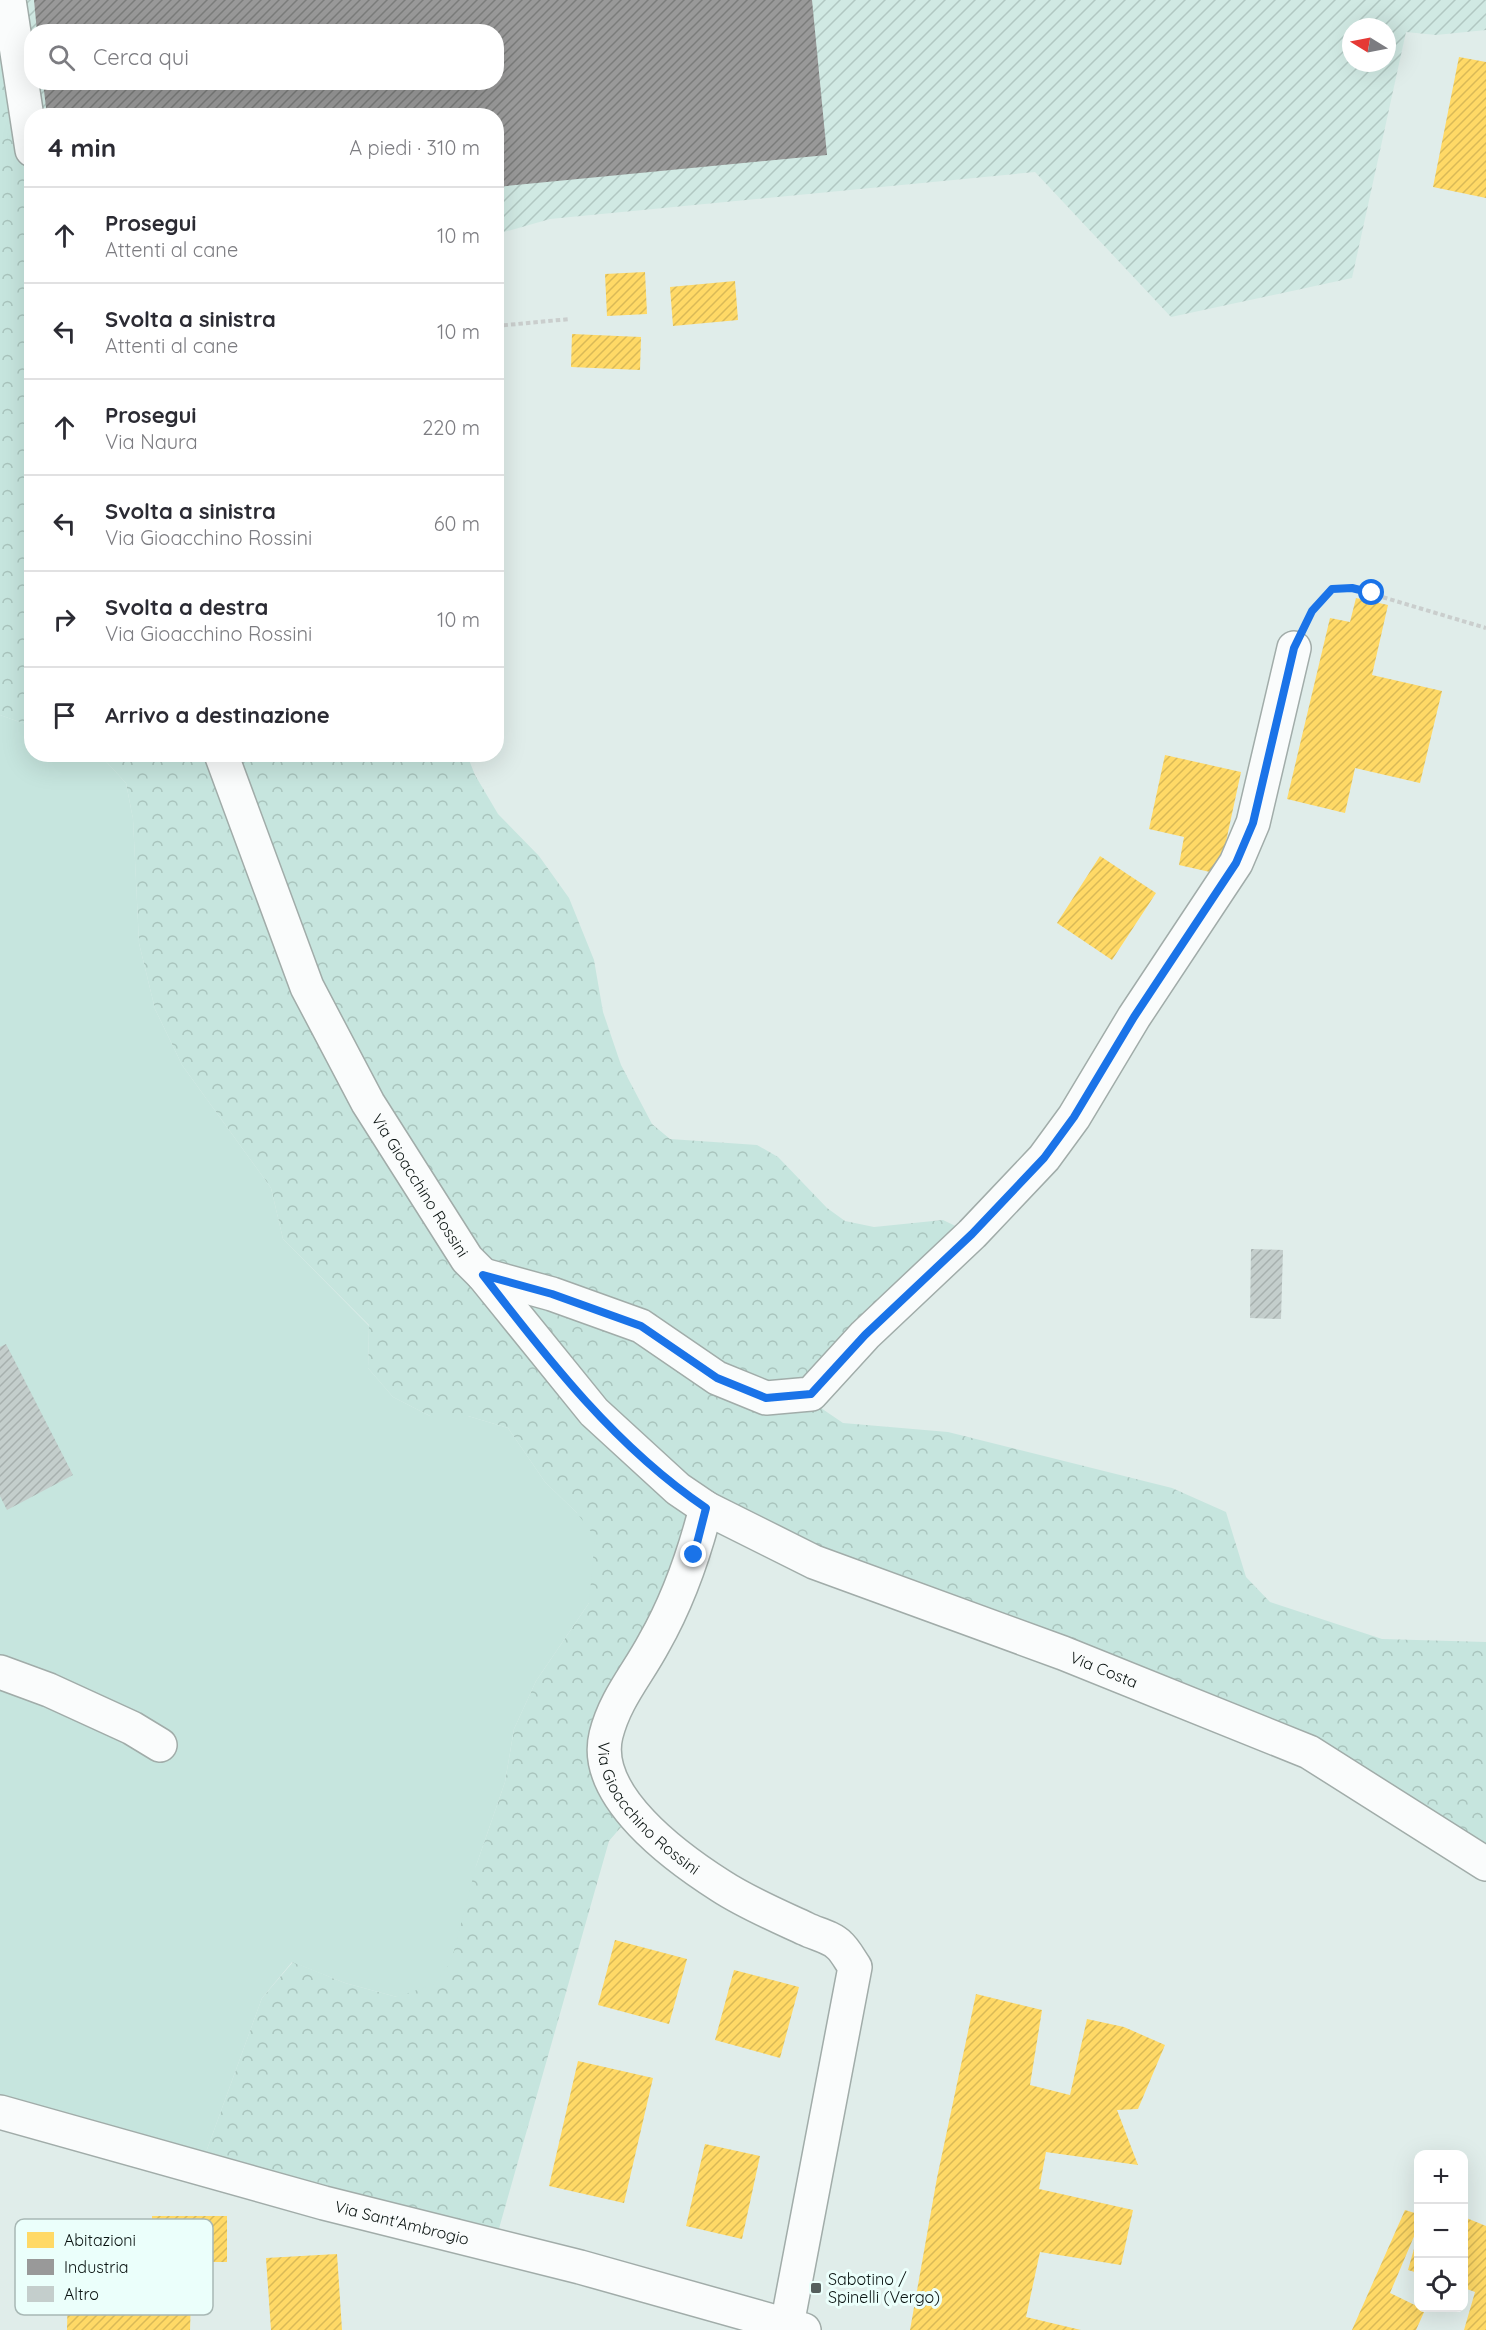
<!DOCTYPE html>
<html lang="it">
<meta charset="utf-8">
<style>
:root{--surface:#fff;--page:#f7f7f7;--text:#2b2b33;--muted:#7c7c81;--line:#e1e1e2}
body{margin:0;font-family:Quicksand,sans-serif;background:var(--page);color:var(--text)}
.controls{position:absolute;right:18px;bottom:18px;display:grid;overflow:hidden;border-radius:12px;box-shadow:0 6px 24px #0002}
.controls button{width:54px;height:54px;display:grid;place-items:center;padding:0;border:0;border-bottom:2px solid var(--line);background:var(--surface);color:var(--text);font:30px sans-serif}
.compass{position:absolute;left:1342px;top:18px;width:54px;height:54px;border-radius:50%;background:var(--surface);box-shadow:0 6px 24px #0002;rotate:280deg}
.stop{position:absolute;width:18px;height:18px;margin:-14px;border:4px solid #1a73e8;border-radius:50%;background:#fff}
.stop.end{background:#1a73e8;border-color:#fff;box-shadow:0 2px 6px #0008}
.list{margin:0;padding:0;list-style:none}
h2{display:flex;justify-content:space-between;align-items:center;height:78px;margin:0;padding:0 24px;font-size:26px}
h2 small{font-size:20px;font-weight:400;color:var(--muted)}
.list li{display:grid;grid-template-columns:39px 1fr auto;gap:18px;align-items:center;box-sizing:border-box;height:96px;padding:0 24px;border-top:2px solid var(--line)}
.list b{display:block;font-size:22px;white-space:nowrap}
.list p{margin:0;font-size:20px;white-space:nowrap;color:var(--muted)}
.list em{font-size:20px;font-style:normal;color:var(--muted)}
.icon{flex:none;width:33px;height:33px;fill:none;stroke:currentColor;stroke-width:2;stroke-linecap:round;stroke-linejoin:round}
.map{position:relative;flex:none;width:1486px;height:2330px;overflow:hidden}
.search{position:absolute;background:var(--surface);box-shadow:0 6px 24px #0002;left:24px;top:24px;width:480px;height:66px;display:flex;align-items:center;gap:15px;box-sizing:border-box;padding:0 21px;border-radius:24px;color:var(--muted);font-size:22px}
.panel{position:absolute;background:var(--surface);box-shadow:0 6px 24px #0002;left:24px;top:108px;width:480px;height:654px;border-radius:24px}
.map>svg:first-child{display:block}
</style>
<div class="map">
<svg width="1486" height="2330" viewBox="0 0 1486 2330">
<defs>
<pattern id="industrial-furrows" width="10" height="10" patternUnits="userSpaceOnUse" patternTransform="scale(1.5)"><rect width="10" height="10" fill="#d0e9e3"/><path d="M-1 1l2-2M0 10L10 0M9 11l2-2" fill="none" stroke="#b1c7c2"/></pattern>
<pattern id="forest-crowns" width="20" height="18" patternUnits="userSpaceOnUse" patternTransform="scale(1.5)"><rect width="20" height="18" fill="#c6e5de"/><path d="M2 6a3 3 0 1 1 6 0M12 15a3 3 0 1 1 6 0" fill="none" stroke="#a9c4bd"/></pattern>
<pattern id="homes-hatch" width="6" height="6" patternUnits="userSpaceOnUse" patternTransform="scale(1.5)"><rect width="6" height="6" fill="#ffd966"/><path d="M-1 1l2-2M0 6l6-6M5 7l2-2" fill="none" stroke="#d9b957"/></pattern>
<pattern id="industry-hatch" width="6" height="6" patternUnits="userSpaceOnUse" patternTransform="scale(1.5)"><rect width="6" height="6" fill="#999"/><path d="M-1 1l2-2M0 6l6-6M5 7l2-2" fill="none" stroke="#7b7c7b"/></pattern>
<pattern id="building-hatch" width="6" height="6" patternUnits="userSpaceOnUse" patternTransform="scale(1.5)"><rect width="6" height="6" fill="#c4cecc"/><path d="M-1 1l2-2M0 6l6-6M5 7l2-2" fill="none" stroke="#a7b0ae"/></pattern>
</defs>
<rect width="100%" height="100%" fill="#e0edea"/>
<path fill="url(#industrial-furrows)" fill-rule="evenodd" d="M9 0H1486V30L1436 35 1406 32 1352 278 1171 317 1035 172 550 219 497 234 496 116H32ZM1351 27H1387V63H1351ZM32 32H496V82H32Z"/>
<path fill="url(#forest-crowns)" d="M0 0 31 150V726L0 715Z
M100 755H467L475 775 498 814 539 856 569 898 594 960 603 1012 621 1065 652 1124 670 1139 757 1145 778 1157 827 1208 845 1221 874 1227 943 1220 972 1234 818 1406 843 1423 948 1432 1172 1488 1226 1512 1246 1577 1270 1602 1382 1639 1486 1642V1864L1396 1806 706 1508 605 1737 633 1813 609 1841 498 2232 205 2155 262 1998 293 1962 345 1983 397 1997 476 1866 505 1782 514 1729 536 1681 589 1603 577 1513 545 1482 508 1428 468 1416H430L393 1397 368 1368 369 1325 283 1239 271 1188 182 1065 155 1009 139 943 133 819 126 783Z"/>
<path fill="#c6e5de" d="M0 715 31 726 32 754 100 755 126 783 133 819 139 943 155 1009 182 1065 271 1188 283 1239 369 1326 368 1368 393 1397 430 1416H468L508 1428 545 1482 577 1513 595 1537 589 1603 536 1681 514 1729 505 1782 476 1866 451 1962 434 1984 397 1997 345 1983 292 1962 262 1998 205 2155 0 2106Z"/>
<path fill="url(#homes-hatch)" d="M1459 57 1486 62V198L1433 187Z
M645 272 647 314 607 316 605 274Z
M735 281 738 320 673 326 670 287Z
M572 334 641 337 640 370 571 367Z
M1356 598 1388 605 1372 675 1442 691 1420 783 1355 768 1345 813 1287 799 1330 618 1350 622Z
M1165 755 1241 772 1219 874 1179 865 1184 837 1149 829Z
M1100 856 1156 893 1112 960 1057 923Z
M615 1940 687 1959 669 2024 598 2005Z
M734 1970 799 1987 780 2058 715 2040Z
M976 1994 1042 2010 1030 2085 1070 2095 1087 2019 1124 2027 1165 2045 1138 2109 1117 2110 1138 2165 1046 2152 1039 2189 1133 2210 1121 2265 1040 2252 1026 2317 1081 2330H910L937 2178Z
M578 2061 653 2078 624 2203 549 2186Z
M705 2144 760 2156 742 2239 686 2226Z
M1405 2210 1418 2214V2227L1390 2293 1425 2310 1416 2330H1352Z
M152 2216H227V2262H152Z
M1464 2217 1486 2226V2330H1464L1475 2292 1464 2288Z
M1418 2235V2273L1408 2270Z
M69 2244 136 2245 135 2297 191 2298 190 2330H67Z
M337 2254 342 2330H271L266 2258Z"/>
<path fill="url(#industry-hatch)" d="M34 0H812L827 155 496 187V116H47L43 82H496V32H37Z"/>
<path fill="url(#building-hatch)" d="M1251 1249 1283 1250 1281 1319 1250 1318Z
M6 1344 73 1475 7 1510 0 1496V1347Z"/>
<g fill="none" stroke-linecap="round" stroke-linejoin="round">
<g stroke="#a1aca9" stroke-width="36">
<g id="minor">
<path d="M9 0 32 150"/>
<path id="s1" d="M221 754 307 987 368 1103 467 1259 483 1275 594 1412 678 1489 706 1508 814 1562 1063 1653 1309 1752 1486 1864"/>
<path d="M483 1275 552 1294 641 1326 717 1378 766 1398 811 1394 865 1335 972 1234 1044 1158 1074 1117 1134 1017 1236 863 1253 823 1294 648"/>
<path id="s2" d="M706 1508C694 1555 678 1601 654 1643 637 1675 615 1699 606 1735 591 1796 677 1858 721 1886 747 1903 778 1916 806 1929 816 1934 831 1937 839 1945 845 1950 850 1960 855 1967L787 2325"/>
<path d="M0 1672 49 1690 132 1728 160 1745"/>
<path id="s3" d="M0 2112 324 2203 580 2267 804 2330"/>
</g>
</g>
<path stroke="#cacecd" stroke-width="4" stroke-dasharray="4.5 3" stroke-linecap="butt" d="M496 326 570 319
M1308 618 1332 589 1352 588 1486 628"/>
<use href="#minor" stroke="#fafcfc" stroke-width="33"/>
</g>
<g fill="none" stroke-linecap="round" stroke-linejoin="round">
<path stroke="#1a73e8" stroke-width="8" d="M694 1555 706 1508C616 1447 549 1361 483 1275L552 1294 641 1326 717 1378 766 1398 811 1394 865 1335 972 1234 1044 1158 1074 1117 1134 1017 1236 863 1253 823 1294 648 1312 611 1332 589 1352 588 1372 593"/>
</g>
<rect fill="#555f5d" stroke="#ebfffb" stroke-width="2" x="810" y="2282" width="12" height="12" rx="3"/>
<g text-anchor="middle" stroke-width="6" stroke-linejoin="round" paint-order="stroke">
<g font-size="16" fill="#0a1311" stroke="#ebfffb">
<text dy="6" stroke="none"><textPath href="#s1" startOffset="477">Via Gioacchino Rossini</textPath></text>
<text dy="6" stroke="none"><textPath href="#s1" startOffset="1341">Via Costa</textPath></text>
<text dy="6" stroke="none"><textPath href="#s2" startOffset="339">Via Gioacchino Rossini</textPath></text>
<text dy="6" stroke="none"><textPath href="#s3" startOffset="417">Via Sant'Ambrogio</textPath></text>
</g>
<g font-size="16" fill="#0a1311" stroke="#ebfffb" text-anchor="start">
<text x="828" y="2285">Sabotino /<tspan x="828" dy="18">Spinelli (Vergo)</tspan></text>
</g>
</g>
<rect x="15" y="2219" width="198" height="96" rx="9" fill="#ebfffb" stroke="#a8b8b5" stroke-width="1.5"/>
<rect x="27" y="2232" width="27" height="16" fill="#ffd966"/>
<rect x="27" y="2259" width="27" height="16" fill="#999"/>
<rect x="27" y="2286" width="27" height="16" fill="#c4cecc"/>
<g font-size="16" fill="#0a1311">
<text x="64" y="2246">Abitazioni</text>
<text x="64" y="2273">Industria</text>
<text x="64" y="2300">Altro</text>
</g>
</svg>
<div class="controls">
<button>+</button>
<button>−</button>
<button><svg class="icon" aria-label="locate" viewBox="0 0 24 24"><circle cx="12" cy="12" r="6"/><path d="M12 2v4M12 18v4M2 12h4M18 12h4"/></svg></button>
</div>
<svg class="compass" viewBox="-18 -18 36 36"><path d="M0-13l5 13h-10z" fill="#e53935"/><path d="M0 13l5-13h-10z" fill="#7c7c81"/></svg>
<div class="stop" style="left:1372px;top:593px"></div>
<div class="stop end" style="left:694px;top:1555px"></div>
<div class="search"><svg class="icon" aria-label="search" viewBox="0 0 24 24"><circle cx="10" cy="10" r="6"/><path d="M15 15l6 6"/></svg>Cerca qui</div>
<section class="panel">
<h2>4 min<small>A piedi · 310 m</small></h2>
<ul class="list">
<li><svg class="icon" aria-label="ahead" viewBox="0 0 24 24"><path d="M12 20V5M6 11l6-6 6 6"/></svg><div><b>Prosegui</b><p>Attenti al cane</p></div><em>10 m</em></li>
<li><svg class="icon" aria-label="left" viewBox="0 0 24 24"><path d="M17 20v-9H6M10 6l-5 5 5 5"/></svg><div><b>Svolta a sinistra</b><p>Attenti al cane</p></div><em>10 m</em></li>
<li><svg class="icon" aria-label="ahead" viewBox="0 0 24 24"><path d="M12 20V5M6 11l6-6 6 6"/></svg><div><b>Prosegui</b><p>Via Naura</p></div><em>220 m</em></li>
<li><svg class="icon" aria-label="left" viewBox="0 0 24 24"><path d="M17 20v-9H6M10 6l-5 5 5 5"/></svg><div><b>Svolta a sinistra</b><p>Via Gioacchino Rossini</p></div><em>60 m</em></li>
<li><svg class="icon" aria-label="right" viewBox="0 0 24 24"><path d="M7 20v-9h11M14 6l5 5-5 5"/></svg><div><b>Svolta a destra</b><p>Via Gioacchino Rossini</p></div><em>10 m</em></li>
<li><svg class="icon" aria-label="arrive" viewBox="0 0 24 24"><path d="M6 21V4h12l-3 4 3 4H6"/></svg><div><b>Arrivo a destinazione</b></div></li>
</ul>
</section>
</div>
